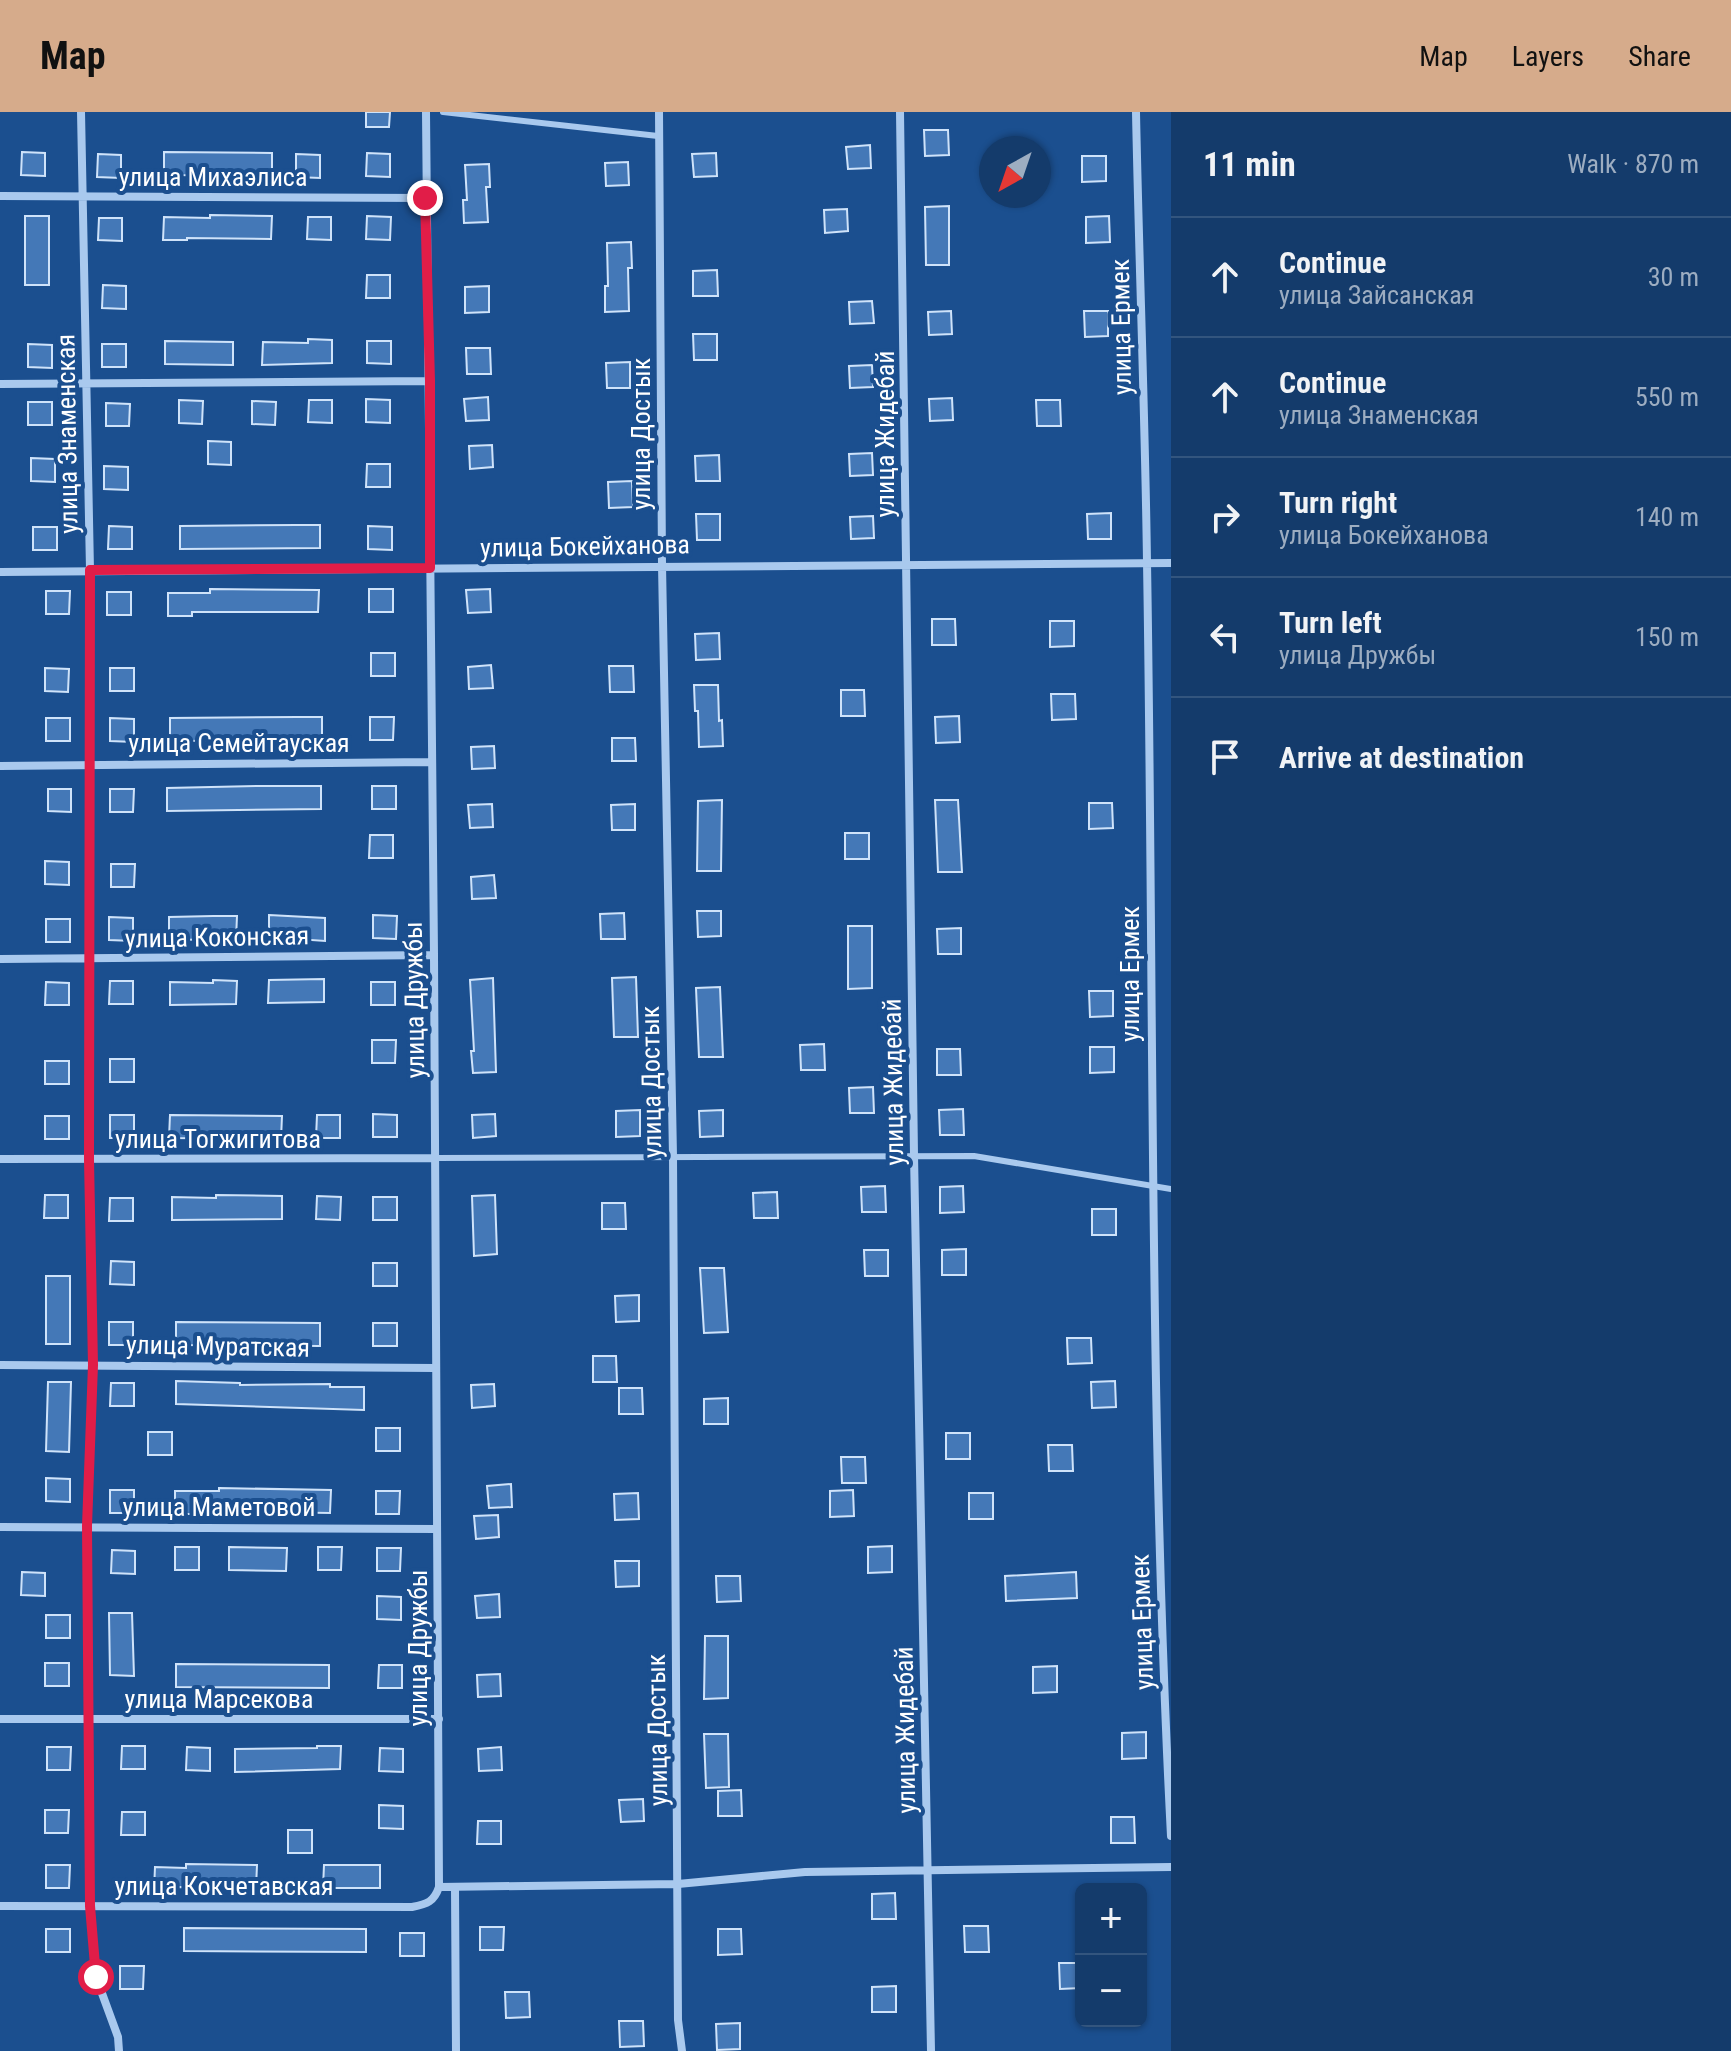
<!DOCTYPE html>
<meta charset="utf-8">
<style>
:root{--surface:#143b6b;--page:#1d4271;--text:#f1f3f6;--muted:#9dadc1;--line:#33557e;--accent:#d6ab8b}
body{margin:0;font-family:"Roboto Condensed",sans-serif;background:var(--page);color:var(--text)}
.controls{position:absolute;right:24px;bottom:24px;display:grid;overflow:hidden;border-radius:12px;box-shadow:0 2px 6px #0004}
.controls button{width:72px;height:72px;display:grid;place-items:center;padding:0;border:0;border-bottom:2px solid var(--line);background:var(--surface);color:var(--text);font:40px sans-serif}
.compass{position:absolute;left:979px;top:24px;width:72px;height:72px;border-radius:50%;background:var(--surface);box-shadow:0 2px 6px #0004;rotate:220deg}
.stop{position:absolute;width:24px;height:24px;margin:-18px;border:6px solid #e11d48;border-radius:50%;background:#fff}
.stop.end{background:#e11d48;border-color:#fff;box-shadow:0 2px 8px #0008}
.list{margin:0;padding:0;list-style:none}
h2{display:flex;justify-content:space-between;align-items:center;height:104px;margin:0;padding:0 32px;font-size:34px}
h2 small{font-size:26px;font-weight:400;color:var(--muted)}
.list li{display:grid;grid-template-columns:52px 1fr auto;gap:24px;align-items:center;box-sizing:border-box;height:120px;padding:0 32px;border-top:2px solid var(--line)}
.list b{display:block;font-size:30px;white-space:nowrap}
.list p{margin:0;font-size:26px;white-space:nowrap;color:var(--muted)}
.list em{font-size:26px;font-style:normal;color:var(--muted)}
.icon{flex:none;width:44px;height:44px;fill:none;stroke:currentColor;stroke-width:2;stroke-linecap:round;stroke-linejoin:round}
.map{position:relative;flex:none;width:1171px;height:1939px;overflow:hidden}
header{display:flex;align-items:center;gap:48px;box-sizing:border-box;height:112px;padding:0 40px;background:var(--accent);color:#111}
header strong{font-size:38px}
nav{display:flex;gap:44px;margin-inline-start:auto;font-size:28px}
main{display:flex}
aside{flex:1;background:var(--surface)}
.map>svg:first-child{display:block}
</style>
<header>
<strong>Map</strong>
<nav><a>Map</a><a>Layers</a><a>Share</a></nav>
</header>
<main>
<div class="map">
<svg width="1171" height="1939" viewBox="0 0 1171 1939">
<rect width="100%" height="100%" fill="#1b4f8f"/>
<path fill="#4478b7" stroke="#cfe3fa" stroke-width="2" d="M366 0H390L389 15H366Z
M924 18H948L949 43 925 44Z
M870 33 871 56 848 57 846 35Z
M22 40 45 41V64L21 63Z
M164 40 272 41V64L164 63Z
M367 41 390 42V65L366 64Z
M716 41 717 64 694 65 692 42Z
M98 42 121 43V66L97 65Z
M296 42 320 43V66L296 65Z
M1082 44H1106V69L1082 70Z
M628 50 629 73 606 74 605 51Z
M489 52 490 75H486L488 110 464 111 463 88H467L465 53Z
M949 94V153H926L925 95Z
M847 97 848 119 825 121 824 98Z
M210 103 272 104 271 127 187 126V128H163L164 105 210 106Z
M25 104H49V173H25Z
M367 104 391 105 390 128 366 127Z
M1109 104 1110 130 1086 131V105Z
M308 105H331V128L307 127Z
M99 106H122V129L98 128Z
M631 130 632 156H628L629 199 605 200V174H608L607 131Z
M717 158 718 184H693V159Z
M367 163H390V186H366Z
M103 173 126 174V197L102 196Z
M489 174V200L465 201V175Z
M872 189 874 211 850 212 849 190Z
M951 199 952 222 929 223 928 200Z
M1084 199H1108V224L1085 225Z
M693 222H717V248H694Z
M308 227 332 228V251L262 253 263 230 308 231Z
M165 229 233 230V253L165 252Z
M367 229H391V252L367 251Z
M28 232 52 233V256L28 255Z
M102 232H126V255H102Z
M466 236H490L491 262H467Z
M630 250V276H607L606 251Z
M872 253 873 275 850 276 849 254Z
M488 285 489 308 466 309 464 287Z
M952 286 953 308 930 309 929 287Z
M366 287 390 288V311L366 310Z
M179 288 203 289 202 312 179 311Z
M309 288H332V311L308 310Z
M1036 288H1060L1061 314H1037Z
M252 289 276 290 275 313 252 312Z
M28 290H52V313H28Z
M106 291 130 292 129 314H106Z
M208 329 231 330V353L208 352Z
M492 333 493 355 470 357 469 334Z
M872 341 873 363 850 364 849 342Z
M719 343 720 369H696L695 344Z
M31 346 55 347V370L31 369Z
M367 352H390V375H366Z
M104 354 128 355V378L104 377Z
M632 369 633 395 609 396 608 370Z
M1111 401V427H1088L1087 402Z
M696 402H720V428H697Z
M873 404 874 426 851 427 850 405Z
M297 413H320V436L180 437V414Z
M109 414 132 415V437H108Z
M368 414 392 415V438L368 437Z
M33 415H57V438H33Z
M210 477 319 478 318 500H192V504H168V481H210Z
M369 477H393V500H369Z
M490 477 491 500 468 501 466 478Z
M46 479H70L69 502H46Z
M107 480H131V503H107Z
M932 507H955L956 533H932Z
M1050 509H1074V534L1050 535Z
M719 521 720 547 696 548 695 522Z
M371 541H395V564H371Z
M491 553 493 576 469 577 468 555Z
M609 554H633L634 580H610Z
M45 556 69 557 68 580 45 579Z
M110 556H134V579H110Z
M694 573H718L719 609 722 608 723 634 699 635 698 599H695Z
M841 578H864L865 604H841Z
M1051 582H1075L1076 607 1052 608Z
M959 604 960 630 936 631 935 605Z
M298 605H322V628L170 629V606Z
M370 605H394L393 628H370Z
M46 606H70V629H46Z
M110 606 134 607V630L110 629Z
M612 626H635L636 649H612Z
M494 634 495 656 472 657 471 635Z
M257 674H321V697L167 699V676Z
M372 674H396V697H372Z
M48 677H71V700L48 699Z
M110 677H134L133 700H110Z
M722 688 721 759H697L698 689Z
M935 688H958L962 760H938Z
M1089 691H1112L1113 716 1089 717Z
M492 692 493 715 470 716 468 693Z
M635 692V718H612L611 693Z
M845 721H869V747H845Z
M370 723H393V746H369Z
M45 749 69 750V773L45 772Z
M111 752H135L134 775H111Z
M494 763 496 786 472 787 471 765Z
M697 799H721V824L698 825Z
M624 801 625 827H601L600 802Z
M269 803 325 806V829L269 825Z
M373 803 397 804 396 827 373 826Z
M213 804H237L236 827 169 828V805Z
M109 805 133 806V829L109 828Z
M46 807H70V830H46Z
M848 814H872V876L848 877Z
M961 816V842H938L937 817Z
M636 865 638 925H614L612 866Z
M493 866 496 960 473 961 471 939H474L470 868Z
M324 867V890L268 891 269 868Z
M213 868 237 869 236 892 170 893V870L213 871Z
M110 869H133V892H109Z
M46 870 69 871V893H45Z
M371 870H395V893H371Z
M720 875 723 945H699L696 876Z
M1089 879H1113V904L1090 905Z
M372 928H396L395 951H372Z
M824 932 825 958H801L800 933Z
M1090 935H1114V960L1090 961Z
M937 937H960L961 963H937Z
M110 947H134V970H110Z
M45 949H69V972H45Z
M873 975 874 1001H850L849 976Z
M963 997 964 1023H940L939 998Z
M640 998V1024L616 1025V999Z
M723 998V1024L700 1025 699 999Z
M373 1002 397 1003V1025H373Z
M495 1002 496 1024 473 1026 472 1003Z
M110 1003H134V1026H110Z
M170 1003 282 1004 281 1027 169 1026Z
M317 1003H340V1026H316Z
M45 1004H69V1027H45Z
M885 1074 886 1100H862L861 1075Z
M963 1074 964 1100 940 1101V1075Z
M777 1080 778 1106H754L753 1081Z
M45 1083H68V1106H44Z
M216 1083 282 1084V1107L172 1108V1085L216 1086Z
M495 1083 497 1142 474 1144 472 1084Z
M317 1084 341 1085 340 1108 316 1107Z
M373 1085H397V1108H373Z
M110 1086H133V1109H109Z
M602 1091H625L626 1117H602Z
M1092 1097H1116V1123H1092Z
M966 1137V1163H942V1138Z
M864 1138H888V1164H865Z
M111 1149 134 1150V1173L110 1172Z
M373 1151H397V1174H373Z
M700 1156H724L728 1220 704 1221Z
M46 1164H70V1232H46Z
M639 1183V1209L616 1210 615 1184Z
M109 1210H133V1233H109Z
M176 1210 320 1211V1234L176 1233Z
M373 1211H397V1234H373Z
M1067 1226H1091L1092 1251 1068 1252Z
M593 1244H616L617 1270H593Z
M176 1269 240 1271V1273L330 1272V1275H364V1298L176 1292Z
M1115 1269 1116 1295 1092 1296 1091 1270Z
M48 1270H71L69 1340 46 1339Z
M111 1271H134V1294H110Z
M494 1272 495 1294 472 1296 471 1273Z
M619 1276H642L643 1302H619Z
M728 1286V1312H704V1287Z
M376 1316H400V1339H376Z
M148 1320H172V1343H148Z
M946 1321H970V1347H946Z
M1048 1333H1072L1073 1359H1049Z
M841 1345H865L866 1371H842Z
M46 1366 70 1367V1390L46 1389Z
M511 1372 512 1395 489 1396 487 1374Z
M219 1376 331 1378 330 1401 199 1399V1402H175V1379H219Z
M110 1378H134V1401H110Z
M853 1378 854 1404 830 1405V1379Z
M376 1379H400L399 1402H376Z
M638 1381 639 1407 615 1408 614 1382Z
M969 1381H993V1407H969Z
M498 1403 499 1425 476 1427 474 1404Z
M892 1434V1460L868 1461V1435Z
M175 1435H199V1458H175Z
M229 1435 287 1436 286 1459 229 1458Z
M318 1435H342L341 1458H318Z
M377 1436H401L400 1459H377Z
M112 1438 135 1439V1462L111 1461Z
M615 1449H639V1474L616 1475Z
M22 1460 45 1461V1484L21 1483Z
M1076 1460 1077 1486 1006 1489 1005 1464Z
M716 1464H740L741 1489 717 1490Z
M499 1482 500 1505 477 1506 475 1484Z
M377 1484 401 1485V1508L377 1507Z
M109 1501H132L134 1564 110 1563Z
M46 1503H70V1526H46Z
M705 1524H728V1586L704 1587Z
M45 1551H69V1574H45Z
M176 1552 329 1553V1576L176 1575Z
M379 1553H402V1576H378Z
M1057 1554V1580L1033 1581V1555Z
M500 1562 501 1584 478 1585 477 1563Z
M1146 1620V1646L1122 1647V1621Z
M704 1622H728L729 1675 706 1676Z
M122 1634H145V1657H121Z
M317 1634H341L340 1657 235 1660V1637L317 1636Z
M47 1635H71L70 1658H47Z
M187 1635 210 1636V1659L186 1658Z
M501 1635 502 1658 479 1659 478 1637Z
M380 1636 403 1637V1660L379 1659Z
M741 1678 742 1704H718V1679Z
M643 1687 644 1709 621 1710 619 1688Z
M379 1693 403 1694V1717L379 1716Z
M45 1698H69L68 1721H45Z
M122 1700H145V1723H121Z
M1111 1705H1134L1135 1731H1111Z
M478 1709H501V1732H477Z
M288 1718H312V1741H288Z
M186 1752 257 1753 256 1776 178 1775V1778H154L155 1755 186 1756Z
M46 1753H70L69 1776H46Z
M324 1753H380V1776H323Z
M895 1781 896 1807H872V1782Z
M964 1814H988L989 1840H965Z
M480 1815H504L503 1838H480Z
M184 1816 366 1817V1840L184 1839Z
M46 1817H70V1840H46Z
M718 1817H741L742 1842 718 1843Z
M400 1821H424V1844H400Z
M1059 1851H1081V1876L1060 1877Z
M120 1854H144L143 1877H120Z
M896 1874V1900H872V1875Z
M505 1880H529L530 1905 506 1906Z
M619 1909H643L644 1934 620 1935Z
M740 1911V1937L717 1938 716 1912Z"/>
<g fill="none" stroke-linecap="round" stroke-linejoin="round">
<path stroke="#a9c9ee" stroke-width="6" d="M443 0 658 24
M435 1046 974 1044 1171 1077"/>
<path stroke="#a9c9ee" stroke-width="8" d="M81 0 90 458 89 1048 93 1253 87 1414 90 1794 96 1865 118 1925 119 1939
M659 0 662 453 673 1044 678 1908 682 1939
M900 0 914 1043 931 1939
M1136 0C1139 150 1145 300 1147 450 1154 875 1149 1300 1171 1724
M0 84 425 86
M0 272 430 269
M0 460 1171 451
M0 654 430 650
M0 847 434 843
M0 1047 435 1046
M0 1253 435 1256
M0 1415 437 1417
M0 1607H439
M439 1775 678 1772 805 1760 1171 1755
M455 1776 456 1939
M0 1794 412 1795C427 1792 434 1790 439 1775L434 843 426 0"/>
</g>
<g fill="none" stroke-linecap="round" stroke-linejoin="round">
<path stroke="#e11d48" stroke-width="10" d="M96 1865 90 1794 87 1414 93 1253 89 1048 90 458 430 456V269L425 86"/>
</g>
<g text-anchor="middle" stroke-width="8" stroke-linejoin="round" paint-order="stroke">
<g font-size="26" fill="#fff" stroke="#1b4f8f">
<text x="213" y="74">улица Михаэлиса</text>
<text transform="translate(1121 215) rotate(-91)" y="9">улица Ермек</text>
<text transform="translate(67 322) rotate(-91)" y="9">улица Знаменская</text>
<text transform="translate(641 322) rotate(-90)" y="9">улица Достык</text>
<text transform="translate(885 322) rotate(-90)" y="9">улица Жидебай</text>
<text transform="translate(585 434) rotate(-1)" y="9">улица Бокейханова</text>
<text x="239" y="640">улица Семейтауская</text>
<text transform="translate(217 825) rotate(-1)" y="9">улица Коконская</text>
<text transform="translate(1130 862) rotate(-90)" y="9">улица Ермек</text>
<text transform="translate(414 888) rotate(-91)" y="9">улица Дружбы</text>
<text transform="translate(651 970) rotate(-91)" y="9">улица Достык</text>
<text transform="translate(893 970) rotate(-91)" y="9">улица Жидебай</text>
<text x="218" y="1036">улица Тогжигитова</text>
<text transform="translate(218 1234) rotate(1)" y="9">улица Муратская</text>
<text x="219" y="1404">улица Маметовой</text>
<text transform="translate(1142 1510) rotate(-92)" y="9">улица Ермек</text>
<text transform="translate(418 1536) rotate(-90)" y="9">улица Дружбы</text>
<text x="219" y="1596">улица Марсекова</text>
<text transform="translate(657 1618) rotate(-91)" y="9">улица Достык</text>
<text transform="translate(905 1618) rotate(-91)" y="9">улица Жидебай</text>
<text x="224" y="1783">улица Кокчетавская</text>
</g>
</g>
</svg>
<div class="controls">
<button>+</button>
<button>−</button>
</div>
<svg class="compass" viewBox="-18 -18 36 36"><path d="M0-13l5 13h-10z" fill="#e53935"/><path d="M0 13l5-13h-10z" fill="#9dadc1"/></svg>
<div class="stop" style="left:96px;top:1865px"></div>
<div class="stop end" style="left:425px;top:86px"></div>
</div>
<aside>
<h2>11 min<small>Walk · 870 m</small></h2>
<ul class="list">
<li><svg class="icon" aria-label="ahead" viewBox="0 0 24 24"><path d="M12 20V5M6 11l6-6 6 6"/></svg><div><b>Continue</b><p>улица Зайсанская</p></div><em>30 m</em></li>
<li><svg class="icon" aria-label="ahead" viewBox="0 0 24 24"><path d="M12 20V5M6 11l6-6 6 6"/></svg><div><b>Continue</b><p>улица Знаменская</p></div><em>550 m</em></li>
<li><svg class="icon" aria-label="right" viewBox="0 0 24 24"><path d="M7 20v-9h11M14 6l5 5-5 5"/></svg><div><b>Turn right</b><p>улица Бокейханова</p></div><em>140 m</em></li>
<li><svg class="icon" aria-label="left" viewBox="0 0 24 24"><path d="M17 20v-9H6M10 6l-5 5 5 5"/></svg><div><b>Turn left</b><p>улица Дружбы</p></div><em>150 m</em></li>
<li><svg class="icon" aria-label="arrive" viewBox="0 0 24 24"><path d="M6 21V4h12l-3 4 3 4H6"/></svg><div><b>Arrive at destination</b></div></li>
</ul>
</aside>
</main>
